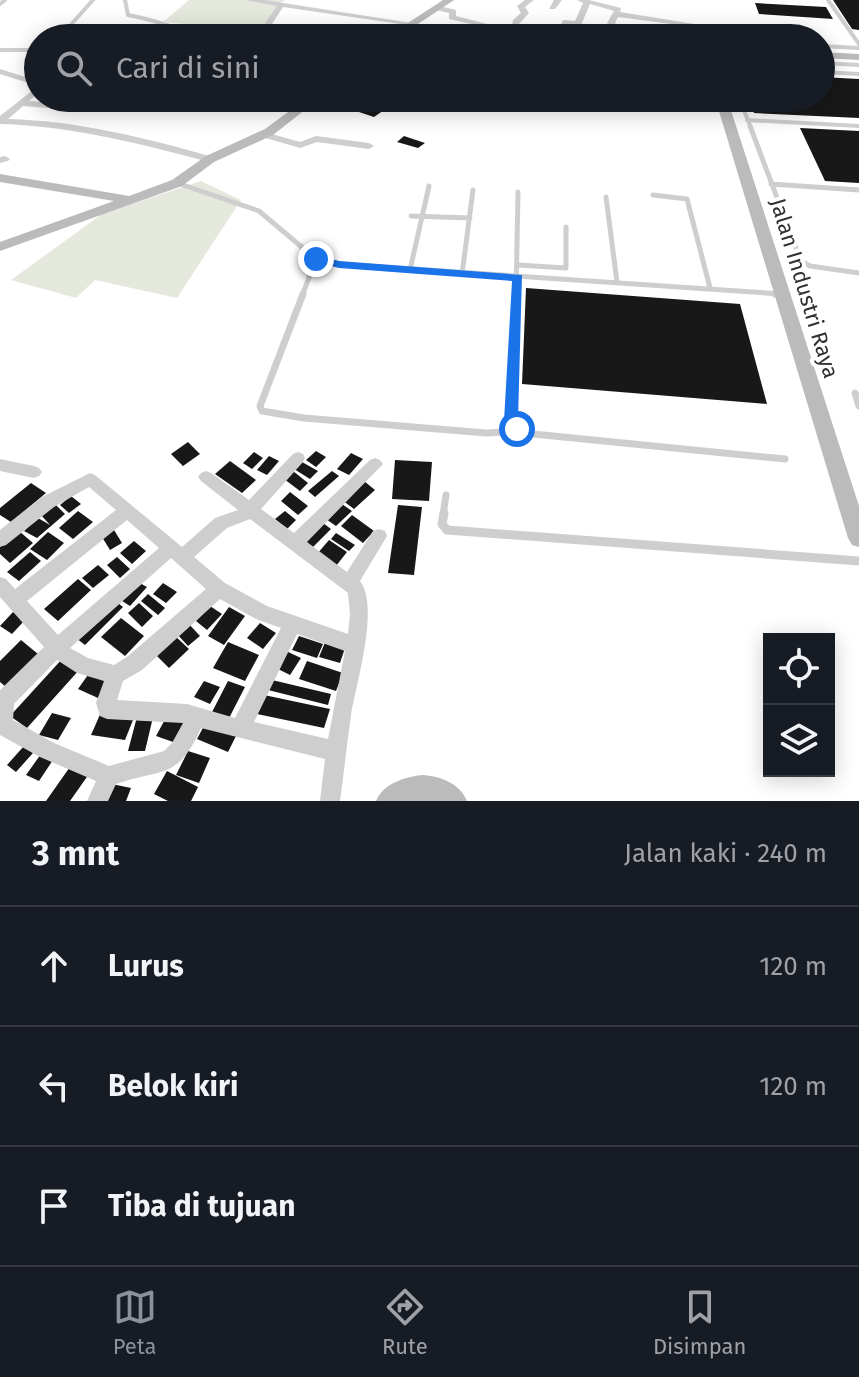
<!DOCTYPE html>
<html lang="id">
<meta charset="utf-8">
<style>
:root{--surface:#171b24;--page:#242831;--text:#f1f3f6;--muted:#9ea1a6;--line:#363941;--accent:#8c9099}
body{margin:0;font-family:"Fira Sans",sans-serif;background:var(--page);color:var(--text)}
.controls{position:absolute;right:24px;bottom:24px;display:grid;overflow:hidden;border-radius:0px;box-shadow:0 4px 20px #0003}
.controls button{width:72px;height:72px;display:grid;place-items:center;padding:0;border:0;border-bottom:2px solid var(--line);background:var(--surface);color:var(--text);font:40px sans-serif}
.stop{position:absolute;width:24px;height:24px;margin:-18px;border:6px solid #1a73e8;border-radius:50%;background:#fff}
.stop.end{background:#1a73e8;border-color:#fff;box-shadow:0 2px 8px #0008}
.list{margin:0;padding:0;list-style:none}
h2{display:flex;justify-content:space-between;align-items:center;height:104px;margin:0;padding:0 32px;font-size:34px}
h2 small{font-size:26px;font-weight:400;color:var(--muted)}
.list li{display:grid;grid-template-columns:52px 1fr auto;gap:24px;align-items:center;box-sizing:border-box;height:120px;padding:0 32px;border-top:2px solid var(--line)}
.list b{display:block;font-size:30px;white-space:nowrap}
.list em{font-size:26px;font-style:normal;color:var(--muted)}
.icon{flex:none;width:44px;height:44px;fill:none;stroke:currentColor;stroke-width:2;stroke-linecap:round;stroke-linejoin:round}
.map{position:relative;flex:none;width:859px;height:801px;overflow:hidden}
.search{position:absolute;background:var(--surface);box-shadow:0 4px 20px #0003;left:24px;right:24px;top:24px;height:88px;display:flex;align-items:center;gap:20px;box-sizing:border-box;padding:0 28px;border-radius:44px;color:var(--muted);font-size:30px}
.sheet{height:464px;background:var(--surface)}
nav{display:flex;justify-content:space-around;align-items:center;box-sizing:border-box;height:112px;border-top:2px solid var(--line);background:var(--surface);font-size:22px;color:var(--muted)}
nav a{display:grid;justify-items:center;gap:4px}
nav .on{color:var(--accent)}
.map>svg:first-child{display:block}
</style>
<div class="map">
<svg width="859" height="801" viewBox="0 0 859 801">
<rect width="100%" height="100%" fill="#fff"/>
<path fill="#e5e9dd" d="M189 0H285L278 5 265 31 163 22Z
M201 181 241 200 177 298 95 280 76 298 11 280 102 214Z"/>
<path fill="#181818" d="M833 0H859V30L852 29Z
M755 3 826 7 833 19 759 14Z
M680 27 733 32 734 35 681 30Z
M821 77 859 79V118L754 113 748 98H821Z
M369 103 387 108 374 117 356 111Z
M800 128 859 131V183L825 181Z
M404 136 425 143 418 148 397 142Z
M526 288 740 304 767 404 522 384Z
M188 442 200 454 183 466 171 454Z
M316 451 326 457 316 467 306 460Z
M254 452 263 458 252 469 243 463Z
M351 453 363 459 349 475 337 469Z
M269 456 279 461 267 475 257 470Z
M395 460 432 462 429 501 392 499Z
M230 461 256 480 242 493 215 474Z
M302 462 318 471 310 479 294 469Z
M293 471 308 483 300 491 284 479Z
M332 471 339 476 315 497 308 491Z
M364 481 375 490 354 509 342 500Z
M31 483 46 493 11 522 0 515V508Z
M290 492 308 506 298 515 281 501Z
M71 496 81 504 69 513 60 505Z
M339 502 352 511 336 526 323 517Z
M56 505 65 514 37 538 24 531 38 518 50 525 41 515Z
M398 505 422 507 414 575 388 573Z
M78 511 93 522 73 539 59 528Z
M285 511 296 520 287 529 275 519Z
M352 515 374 531 363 543 341 526Z
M319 520 331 529 309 551 297 542Z
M114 530 122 543 110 550 102 537Z
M19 531 33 543 10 563 0 554V546Z
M48 532 64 543 47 560 30 549Z
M336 533 355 545 349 551 331 539Z
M329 540 347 552 336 566 317 554Z
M134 541 146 551 132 564 120 553Z
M30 552 41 561 19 581 7 572Z
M117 557 130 569 120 578 107 565Z
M98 565 109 575 93 588 82 578Z
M78 579 91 590 58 621 44 609Z
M136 581 147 587 130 606 119 599Z
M163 583 177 592 166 603 153 594Z
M148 594 165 608 158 615 141 601Z
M114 600 123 607 85 645 76 638Z
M139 603 153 616 142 627 128 613Z
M210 606 222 614 207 630 196 621Z
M229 607 245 616 224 645 208 636Z
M13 612 25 620 12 634 0 626Z
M121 618 144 636 125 656 101 637Z
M188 623 200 636 188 646 176 633Z
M260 623 276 633 263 649 247 638Z
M174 635 189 649 169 668 155 654Z
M299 636 323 644 317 658 292 650Z
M21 640 38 654 6 687 0 682V661Z
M326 640 346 645 340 663 319 657Z
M228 642 259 655 245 681 213 668Z
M286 651 301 658 290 675 276 668Z
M63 658 80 669 27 728 10 716Z
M307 661 343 673 336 691 299 679Z
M90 672 110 681 98 698 78 689Z
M272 680 331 694 328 705 268 690Z
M204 681 220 687 210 704 194 697Z
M228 681 245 687 227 722 210 716Z
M264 695 330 709 324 728 257 714Z
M102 710 135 715 125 740 91 735Z
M52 713 71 718 58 740 39 735Z
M138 713H154L145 751H128Z
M168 714 187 720 176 743 156 736Z
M205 724 236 736 228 752 197 739Z
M24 746 33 753 16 772 7 765Z
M188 751 210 758 199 783 176 775Z
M41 754 53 760 39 781 26 775Z
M72 764 89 774 70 801H46Z
M167 771 198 787 191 801H168L154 794Z
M107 783 131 788 126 801H99Z"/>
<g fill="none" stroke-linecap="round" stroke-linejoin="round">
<path stroke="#cecece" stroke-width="4" d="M125 0 128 15C152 19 173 28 197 33L198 38
M828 0 859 44
M0 4 5 0
M59 38 93 0
M821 46 859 48
M0 50H38
M821 63 859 65
M821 72 859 74
M739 98 751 128
M747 120 859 126"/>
<path stroke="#cecece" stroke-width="5" d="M750 126 801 261 810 266 859 273
M177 183 259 211 316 259 339 264 782 294
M771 184 859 190
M653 195 687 199 710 288
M606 197 617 282
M411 216 470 218
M518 265 566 268V227
M410 270 429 186
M462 274 473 190
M302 296 316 259
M516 296 518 192"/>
<path stroke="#cecece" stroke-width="7" d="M303 294 260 406 262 411 304 418 486 433 505 432 513 425
M516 294 513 425 523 433 785 459
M775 294H782
M855 393 859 406
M443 515 446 495"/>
<path stroke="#cecece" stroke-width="9" d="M444 513 442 524 447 530 859 561"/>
<path fill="#cecece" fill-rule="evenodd" d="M245 0H264L418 24 414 26 283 7 263 38H255L277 6Z
M525 0H534L525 7 529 13 519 24 560 27 563 20 575 21 583 3 577 0H589L621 8 620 12 713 27 709 29 618 17 615 23 630 38H622L607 23 614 11 590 4 581 25 569 24 566 32 511 30 513 20 521 13 517 6Z
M554 0H562L555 9H549Z
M435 5 456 10V16L510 30 506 32 449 19V13L432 9Z
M399 31 460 36 464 38 396 35V31Z
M0 69 38 81V93L29 101 98 106 222 102 234 98H246L223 108 98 112 23 106 8 119C79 121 146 138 213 157V161L210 162C140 144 73 126 0 124V116L38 86 0 74Z
M265 132 300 142 316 136 369 143 374 146 369 149 317 142 300 148 262 137V133Z
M5 156 10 159 8 161 0 163V157Z
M298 452 303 454 305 458 303 462 261 509 294 533 370 460 375 458 380 460 383 464 307 542 347 572 373 531 379 529 385 531 387 536 360 581C380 607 356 683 351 715 347 743 344 772 340 801H320L325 759 201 728C178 780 163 768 116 784L108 801H87L96 781 40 757 0 735V690L44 647 0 597V577L6 579 15 589 116 510 89 487 54 507 6 545 0 547V530L42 497 90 473 95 475 182 547 215 518 238 510 201 481 198 477 201 473 206 471 211 473 249 500 293 454ZM250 519 348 593 350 614 348 634 267 606 225 583 194 557 227 528ZM127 520 159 548 58 635 27 601ZM171 558 206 589 128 656 114 665 88 658 70 648ZM220 599 256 619 281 628 235 718 187 704 117 700 123 681 142 670ZM297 634 345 651 328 739 254 722ZM57 660 77 673 104 681 96 703 100 716 107 719 183 723 172 743 164 751 109 766 54 743 13 720 14 704Z
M0 459 34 466 39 468 42 472 39 476 34 478 0 471Z"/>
<path fill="#bbb" fill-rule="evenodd" d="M443 0H454L397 38H385Z
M821 52 859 54V60L821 58Z
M307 98H320L273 135 214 162 182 186 0 251V242L114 201 0 182V174L129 196 172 180 206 156 265 129Z
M715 98H727L859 506V547L852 545 848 538Z
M422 775C440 776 460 783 467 801H376C383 784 404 777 422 775Z"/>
</g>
<path fill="#1a73e8" d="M316 255 339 261 522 275 518 420 524 429 522 433H513L504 421 512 281 339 268 312 261V256Z"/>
<g text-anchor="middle" stroke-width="8" stroke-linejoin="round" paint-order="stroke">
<g font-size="22" fill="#313131" stroke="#fff">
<text transform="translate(805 288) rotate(73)" y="8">Jalan Industri Raya</text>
</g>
</g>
</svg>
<div class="controls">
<button><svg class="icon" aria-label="locate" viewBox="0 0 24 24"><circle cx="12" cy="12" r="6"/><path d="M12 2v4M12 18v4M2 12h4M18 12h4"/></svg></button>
<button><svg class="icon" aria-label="layers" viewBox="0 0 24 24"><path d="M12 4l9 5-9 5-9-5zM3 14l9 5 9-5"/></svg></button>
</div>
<div class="stop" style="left:517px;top:429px"></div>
<div class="stop end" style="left:316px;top:259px"></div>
<div class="search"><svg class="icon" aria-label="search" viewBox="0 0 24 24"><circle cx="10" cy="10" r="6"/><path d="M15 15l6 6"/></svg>Cari di sini</div>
</div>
<section class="sheet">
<h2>3 mnt<small>Jalan kaki · 240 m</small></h2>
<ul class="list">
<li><svg class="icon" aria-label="ahead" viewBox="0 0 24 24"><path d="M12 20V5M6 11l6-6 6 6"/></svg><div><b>Lurus</b></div><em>120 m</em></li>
<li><svg class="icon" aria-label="left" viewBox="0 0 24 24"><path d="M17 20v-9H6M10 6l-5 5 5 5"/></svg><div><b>Belok kiri</b></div><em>120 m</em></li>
<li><svg class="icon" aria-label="arrive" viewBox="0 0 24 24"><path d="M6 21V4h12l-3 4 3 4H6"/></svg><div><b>Tiba di tujuan</b></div></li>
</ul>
</section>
<nav>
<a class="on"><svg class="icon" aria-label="map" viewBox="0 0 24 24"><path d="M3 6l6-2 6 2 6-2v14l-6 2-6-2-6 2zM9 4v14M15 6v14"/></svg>Peta</a>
<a><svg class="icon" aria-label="directions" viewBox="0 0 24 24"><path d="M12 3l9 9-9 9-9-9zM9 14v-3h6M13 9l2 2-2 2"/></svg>Rute</a>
<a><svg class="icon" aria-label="saved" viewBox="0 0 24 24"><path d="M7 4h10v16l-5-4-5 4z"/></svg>Disimpan</a>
</nav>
